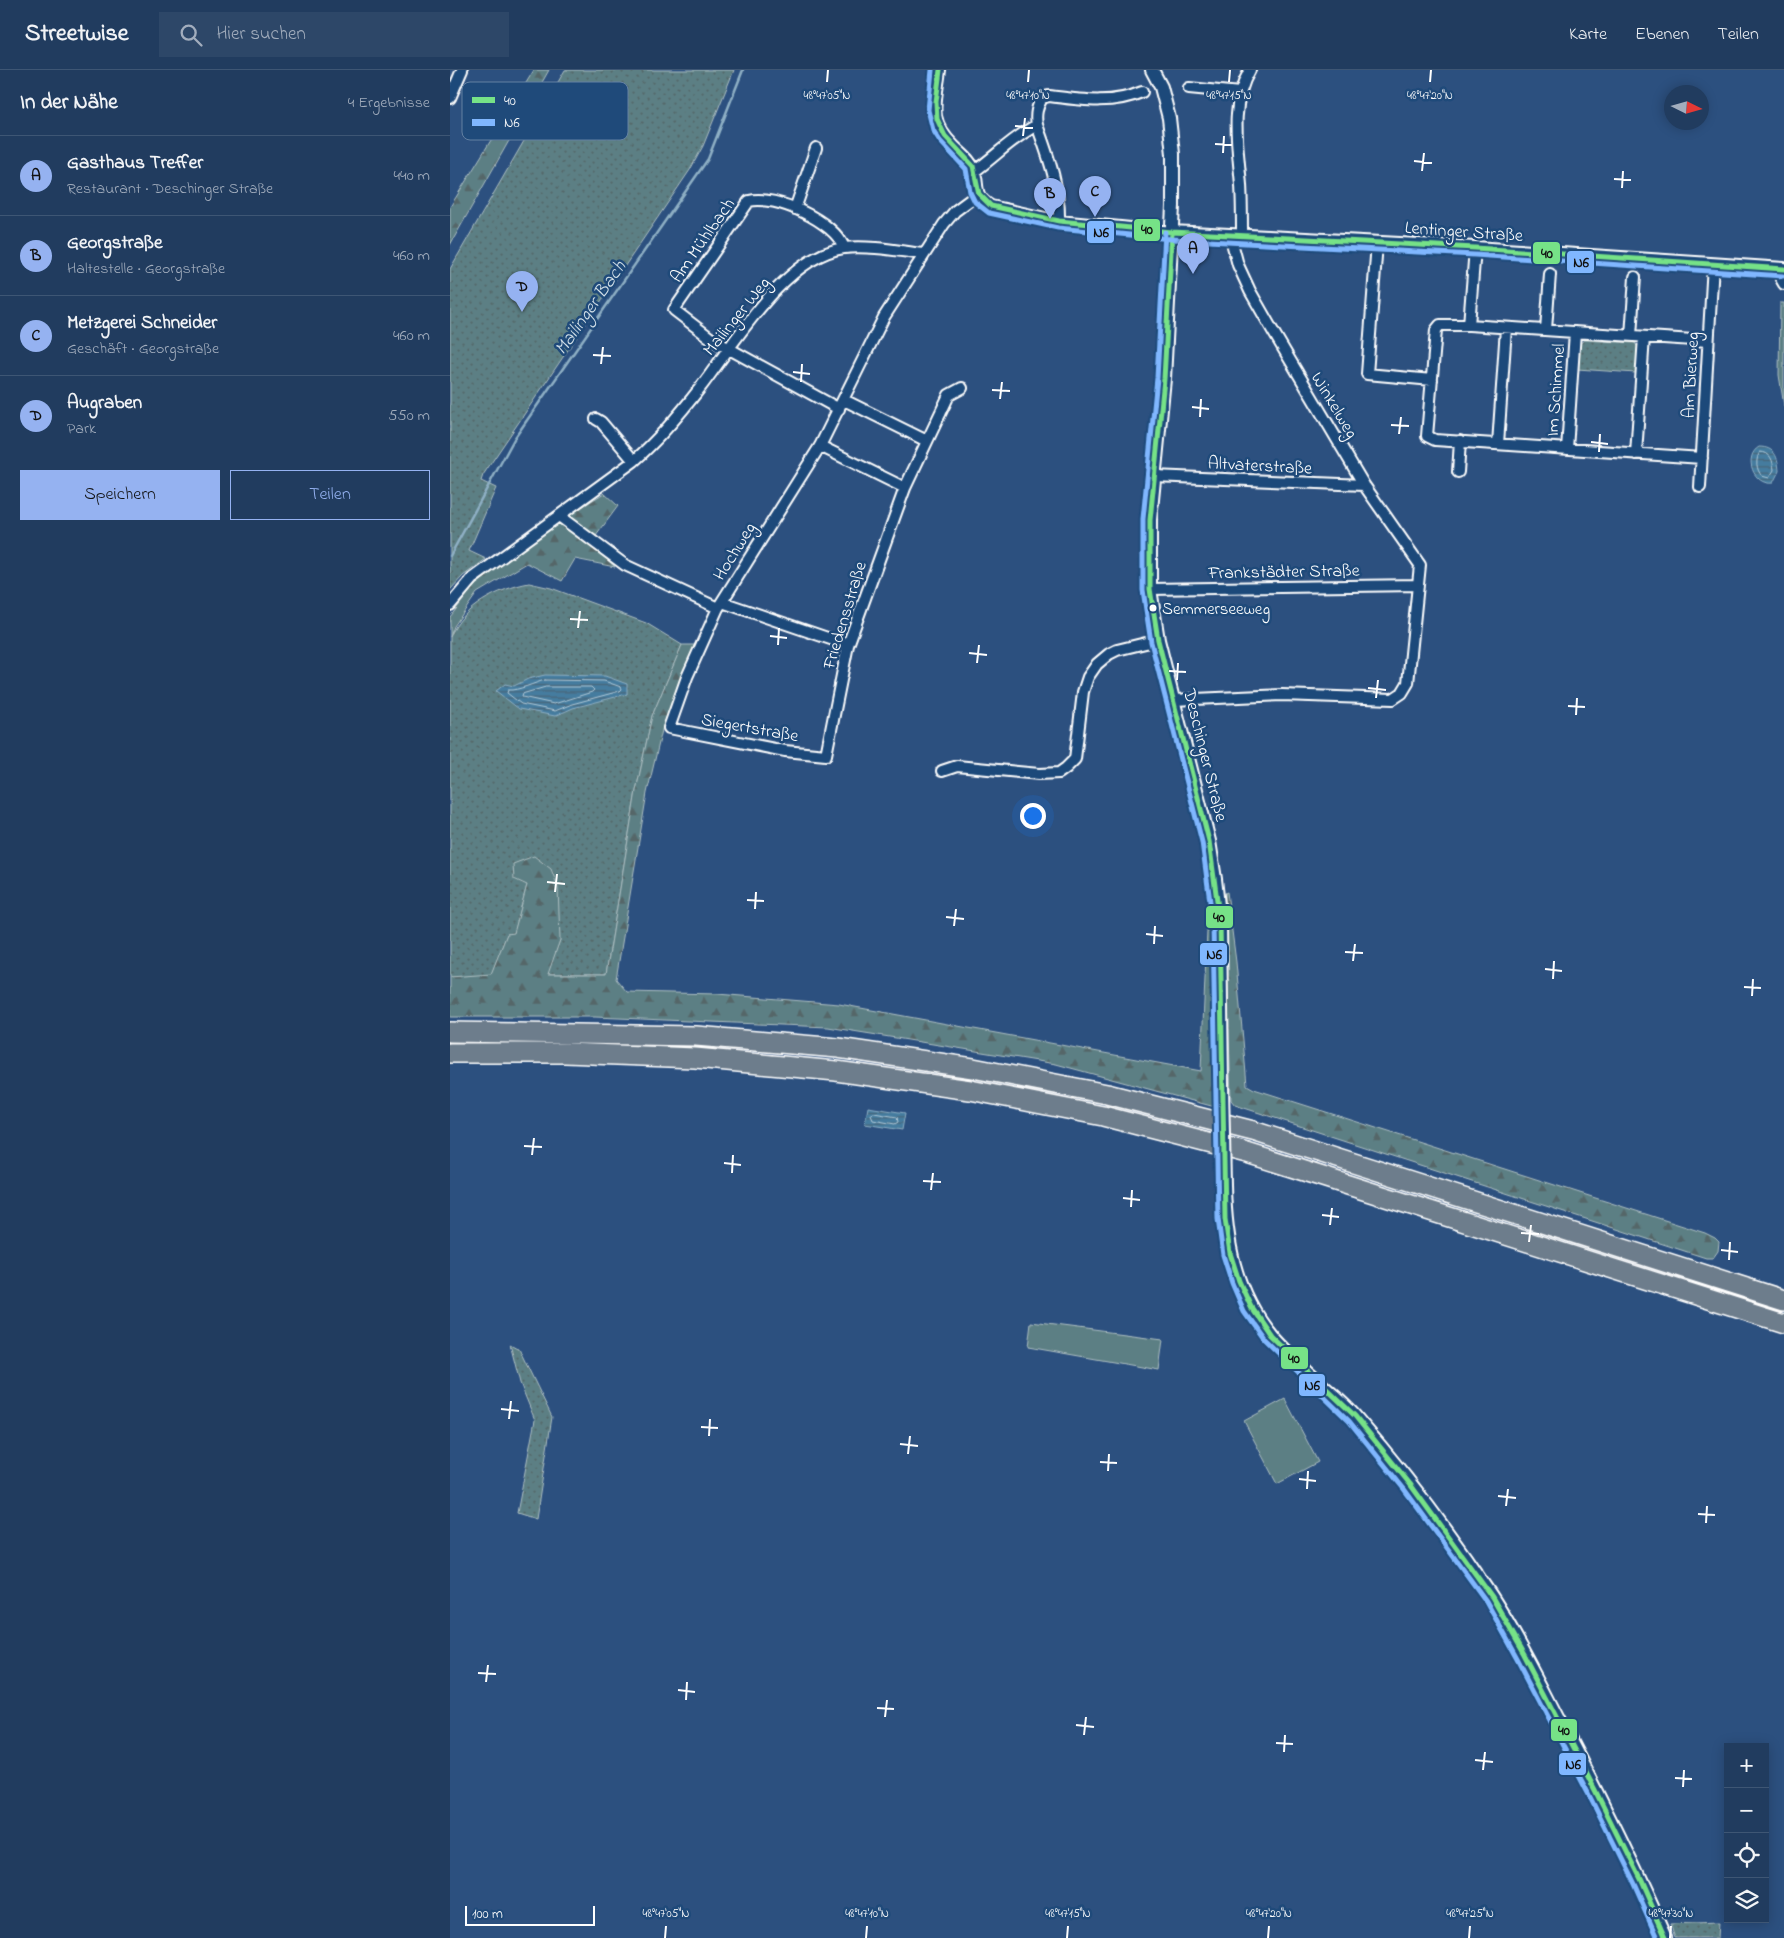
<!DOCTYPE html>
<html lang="de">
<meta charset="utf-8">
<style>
:root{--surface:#213c5f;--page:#2d4768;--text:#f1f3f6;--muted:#a2adbd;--line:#3e5674;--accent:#95b2f1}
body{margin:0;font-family:"Indie Flower",sans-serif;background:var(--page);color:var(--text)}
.controls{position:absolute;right:15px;bottom:15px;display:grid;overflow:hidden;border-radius:0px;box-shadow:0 2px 12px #0003}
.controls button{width:45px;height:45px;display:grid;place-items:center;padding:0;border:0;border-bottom:1px solid var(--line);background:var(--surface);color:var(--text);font:25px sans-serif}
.compass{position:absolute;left:1214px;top:15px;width:45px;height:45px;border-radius:50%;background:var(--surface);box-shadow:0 2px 12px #0003;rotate:95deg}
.scale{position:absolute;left:15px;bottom:12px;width:130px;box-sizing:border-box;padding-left:5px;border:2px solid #fff;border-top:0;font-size:14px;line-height:18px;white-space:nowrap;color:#fff;-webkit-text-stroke:4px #1f4a7a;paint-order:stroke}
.you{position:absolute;left:582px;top:745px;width:18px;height:18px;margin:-12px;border:4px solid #fff;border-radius:50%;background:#1a73e8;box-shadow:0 0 0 8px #1a73e833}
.badge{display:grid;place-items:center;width:32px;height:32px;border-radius:50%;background:var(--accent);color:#111;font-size:16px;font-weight:700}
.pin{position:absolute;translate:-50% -41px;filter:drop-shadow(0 1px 2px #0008)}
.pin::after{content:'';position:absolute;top:26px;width:18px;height:15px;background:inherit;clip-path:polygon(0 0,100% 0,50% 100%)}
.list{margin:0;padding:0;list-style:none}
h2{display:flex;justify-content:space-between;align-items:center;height:65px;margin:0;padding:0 20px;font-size:21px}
h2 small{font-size:16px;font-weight:400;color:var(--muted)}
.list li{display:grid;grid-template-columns:32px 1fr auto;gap:15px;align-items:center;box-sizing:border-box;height:80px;padding:0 20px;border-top:1px solid var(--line)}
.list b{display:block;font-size:19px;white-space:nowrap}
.list p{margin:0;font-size:16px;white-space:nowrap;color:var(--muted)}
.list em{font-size:16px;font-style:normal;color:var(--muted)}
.actions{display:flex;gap:10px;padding:15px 20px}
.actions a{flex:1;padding:11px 0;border:1px solid var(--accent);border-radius:0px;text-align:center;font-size:18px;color:var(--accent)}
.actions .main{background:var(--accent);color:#111}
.icon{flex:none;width:28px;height:28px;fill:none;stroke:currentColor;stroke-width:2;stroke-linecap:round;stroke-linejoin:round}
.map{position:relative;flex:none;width:1334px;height:1868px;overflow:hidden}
header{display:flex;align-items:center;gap:30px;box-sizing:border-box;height:70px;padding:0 25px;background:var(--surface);border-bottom:1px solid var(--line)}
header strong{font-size:24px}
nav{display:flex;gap:28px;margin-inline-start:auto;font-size:18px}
.search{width:350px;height:45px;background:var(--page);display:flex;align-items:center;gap:12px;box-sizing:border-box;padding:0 18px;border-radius:0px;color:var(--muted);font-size:19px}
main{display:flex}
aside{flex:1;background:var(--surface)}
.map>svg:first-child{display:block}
</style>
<header>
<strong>Streetwise</strong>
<div class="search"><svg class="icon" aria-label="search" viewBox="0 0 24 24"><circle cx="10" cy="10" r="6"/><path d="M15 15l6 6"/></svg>Hier suchen</div>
<nav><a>Karte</a><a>Ebenen</a><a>Teilen</a></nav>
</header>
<main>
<aside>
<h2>In der Nähe<small>4 Ergebnisse</small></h2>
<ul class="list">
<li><span class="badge">A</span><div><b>Gasthaus Treffer</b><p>Restaurant · Deschinger Straße</p></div><em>440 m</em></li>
<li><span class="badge">B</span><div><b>Georgstraße</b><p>Haltestelle · Georgstraße</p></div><em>460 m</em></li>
<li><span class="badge">C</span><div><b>Metzgerei Schneider</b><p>Geschäft · Georgstraße</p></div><em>460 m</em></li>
<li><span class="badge">D</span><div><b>Augraben</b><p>Park</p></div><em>550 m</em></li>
</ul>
<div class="actions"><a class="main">Speichern</a><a>Teilen</a></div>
</aside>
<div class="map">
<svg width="1334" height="1868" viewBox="0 0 1334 1868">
<defs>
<pattern id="green-dots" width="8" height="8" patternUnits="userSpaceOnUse" patternTransform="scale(1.25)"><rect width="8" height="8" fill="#5c7f84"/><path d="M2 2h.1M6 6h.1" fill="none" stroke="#546668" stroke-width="1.8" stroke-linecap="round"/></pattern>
<pattern id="forest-firs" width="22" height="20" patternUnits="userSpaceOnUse" patternTransform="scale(1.25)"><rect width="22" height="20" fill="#5c7f84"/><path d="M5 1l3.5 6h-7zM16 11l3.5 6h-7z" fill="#546668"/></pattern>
<pattern id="water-rules" width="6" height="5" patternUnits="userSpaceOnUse" patternTransform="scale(1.25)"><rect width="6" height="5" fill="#447c9f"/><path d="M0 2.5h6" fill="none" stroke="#486476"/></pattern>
</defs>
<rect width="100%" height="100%" fill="#2c507f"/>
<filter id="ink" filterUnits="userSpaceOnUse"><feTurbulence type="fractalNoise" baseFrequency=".02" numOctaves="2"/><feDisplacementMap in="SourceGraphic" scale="10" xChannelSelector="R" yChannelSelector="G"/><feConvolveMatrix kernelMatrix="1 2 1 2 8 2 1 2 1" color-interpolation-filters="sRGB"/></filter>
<g filter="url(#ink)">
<path fill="url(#green-dots)" stroke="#aebfc2" d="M115 0H284L253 76 240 100 33 405 31 411 46 418 19 481 36 489 13 506 0 520V199Z
M1134 270 1185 273 1189 279 1186 303 1127 299 1129 274Z
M79 513 101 518 196 553 232 575 202 646 186 721 156 904H97L110 870 77 815 64 864H57L41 905 0 907V567C13 536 48 519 79 513Z
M60 1274 69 1279 102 1347 86 1449 67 1443 85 1350 70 1313Z
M1269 1852 1268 1868H1225L1220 1854Z"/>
<path fill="url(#forest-firs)" stroke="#aebfc2" d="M84 0H99L0 175V137Z
M1330 233H1334V336L1329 305Z
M154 423 168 436 140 474 165 497 125 489 112 511 77 493 27 523 4 556 0 567V547L24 516 105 454Z
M232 575H245L213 656 197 723 166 909 177 922 267 924 389 934 751 1001 759 815 765 1037 606 994 378 957 145 947H0V907L41 904 57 864 64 863 77 815 64 809 63 794 84 786 101 799 108 817 110 870 98 904H156L186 721 202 646Z
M777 822 786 892 797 1015 804 1019 1255 1163 1265 1168 1269 1172 1268 1181 1263 1188H1256L785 1035 781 1030 775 823Z"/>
<path fill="#5c7f84" stroke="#aebfc2" d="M581 1252 713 1269 709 1300 578 1277Z
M835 1329 868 1392 827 1414 794 1351Z"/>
<path fill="url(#water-rules)" stroke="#8fb0c5" d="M1309 377C1325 377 1328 387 1329 401L1323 413C1303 416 1293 386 1309 377Z
M95 605 155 606 177 614V624L123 638 105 646 69 639 46 621 55 614 64 616 78 609Z
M418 1037 455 1043 452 1060 415 1054Z"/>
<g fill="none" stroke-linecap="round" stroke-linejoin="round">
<path stroke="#b4cbd9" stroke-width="1" d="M1310 382C1321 382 1323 391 1324 400L1319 408 1312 406C1306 400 1305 389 1310 382Z
M95 610 154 611 171 617 172 619 170 621 122 634 105 641 71 634 57 623 58 620C68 621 84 613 95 610Z
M96 617H141L144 620 142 622 104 634 72 627 73 624Z
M424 1043 447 1047 448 1052 445 1054 423 1050 421 1045Z"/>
<path stroke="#8fb0c5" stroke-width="2.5" d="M0 486 64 369 258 89 293 0"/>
<g stroke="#fff" stroke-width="14">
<path id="minor" d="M490 0C486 34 477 49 504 76 511 83 521 90 524 99 530 116 522 125 541 136L609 151 722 162
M739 18 790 23
M0 28 12 0
M587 55C598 86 610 117 609 151
M525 101C547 85 562 68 587 55 585 44 587 37 592 28L599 26C631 30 662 35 692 22
M345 139 366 78
M792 166C792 149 792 132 791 115 788 77 779 35 800 0
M927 173 917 304 982 310
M1025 178 1019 255H990L986 260 977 366 985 370 1252 388
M1330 199V207L1334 214
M1019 255 1258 271
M1096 260 1100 204
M1181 266 1185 207
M512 318 499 325 455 418 398 575 376 685 335 681 219 658 237 607 268 538 370 376 434 247 494 154 505 141 528 124
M394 330 477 371
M389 339 263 270 224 240 299 131C325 124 386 152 394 178
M146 349 151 352 184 391
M1048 374 1056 258
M370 376 455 418
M1117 379 1125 262
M1186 384 1194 267
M1008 402 1010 371
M704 406 914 415
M1250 417 1263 194
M109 446 175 495 268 538
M700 519 968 515
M272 532 398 575
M0 535 22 509 184 391C209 369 230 344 250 318 284 274 335 186 394 178 417 175 450 181 474 184
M723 630 832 625 943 629 952 623 958 613 970 495 914 415 824 263 800 221 788 195 780 165
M492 701 507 696 589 704 609 703 616 698 625 689 633 622 638 607 647 594 659 584 667 580 708 570"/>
</g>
<g stroke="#fff" stroke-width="16">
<path id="tertiary" d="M702 0 711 17 719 48 723 84V136L714 309 700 450V519L708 570 759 771 765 809 770 853 772 1017
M722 162 1025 178 1334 199
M774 1115C775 1169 784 1222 820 1265 831 1278 845 1291 858 1303 874 1318 893 1332 907 1349 955 1404 1001 1465 1041 1526 1069 1569 1091 1615 1114 1659 1150 1728 1184 1797 1215 1868"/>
</g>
<g stroke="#fff" stroke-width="22">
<path id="motorway" d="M0 962 246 966 388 978 523 998 657 1024 803 1061 1334 1230
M0 983H115L245 988 386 1001 520 1020 653 1046 797 1083 1334 1253"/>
</g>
<use href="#minor" stroke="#1f4a7a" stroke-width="10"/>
<use href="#tertiary" stroke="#1f4a7a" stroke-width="12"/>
<use href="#motorway" stroke="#6d7d8c" stroke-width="19"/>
<g stroke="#fff" stroke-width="16" stroke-linecap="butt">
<path id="tertiary-bridge" d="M772 1017 774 1115"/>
</g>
<use href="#tertiary-bridge" stroke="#1f4a7a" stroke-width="12"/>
<g stroke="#1f4a7a" stroke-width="9">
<path id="bus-1" d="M490 0 486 32 487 49 495 66 523 96 529 124 541 136 609 151 722 162 1025 178 1334 199
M722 162 714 309 700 450V519L708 570 759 771 770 853 775 1149 780 1183 789 1211 801 1237 820 1265 905 1346 960 1414 1042 1527 1075 1585 1145 1720 1190 1811 1215 1868"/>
</g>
<g stroke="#1f4a7a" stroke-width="9">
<path id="bus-2" d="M482 0 478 40 483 60 490 71 516 99 520 122 525 132 539 143 608 158 721 169 1025 185 1333 206
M715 162 707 308 693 449V520L701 572 752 772 763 854 768 1149 773 1185 782 1213 794 1241 814 1269 899 1351 954 1419 1036 1531 1068 1589 1138 1723 1183 1814 1207 1868"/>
</g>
<use href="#bus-1" stroke="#76e287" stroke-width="5"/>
<use href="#bus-2" stroke="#80b7ff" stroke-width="5"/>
</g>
</g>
<path fill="none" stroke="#fff" stroke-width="2" d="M377 12 378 0M578 12 579 0M779 12 780 0M980 12 981 0M565 56 583 58M573 66 575 48M765 74 782 75M773 83 774 66M964 91 982 93M972 101 974 83M1164 109 1181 110M1172 118 1173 101M143 285 161 286M151 294 153 277M343 302 360 304M351 312 352 294M542 320 560 321M550 329 552 312M742 337 759 339M750 347 751 329M941 355 959 356M949 364 951 347M1141 372 1158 374M1149 382 1150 364M120 549 138 550M128 558 130 541M320 566 337 568M328 575 329 558M519 583 537 585M527 593 529 575M719 601 736 602M727 610 728 593M918 618 936 620M926 628 928 610M1118 636 1135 637M1126 645 1127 628M97 812 115 814M105 822 107 804M297 830 314 831M305 839 306 822M496 847 514 849M504 856 506 839M696 864 713 866M704 874 705 856M895 882 913 883M903 891 905 874M1095 899 1112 901M1103 909 1104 891M1294 917 1311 918M1302 926 1303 909M74 1076 92 1077M82 1085 84 1068M274 1093 291 1095M282 1103 283 1085M473 1111 491 1112M481 1120 483 1103M673 1128 690 1130M681 1137 682 1120M872 1145 889 1147M880 1155 882 1138M1071 1163 1089 1164M1079 1172 1081 1155M1271 1180 1288 1182M1279 1190 1280 1172M51 1339 69 1341M59 1349 61 1331M251 1357 268 1358M259 1366 260 1349M450 1374 468 1376M458 1384 460 1366M650 1392 667 1393M658 1401 659 1384M849 1409 866 1411M857 1419 858 1401M1048 1426 1066 1428M1056 1436 1058 1419M1248 1444 1265 1445M1256 1453 1257 1436M28 1603 46 1604M36 1612 38 1595M228 1620 245 1622M236 1630 237 1612M427 1638 444 1639M435 1647 437 1630M626 1655 644 1657M634 1665 636 1647M826 1673 843 1674M834 1682 835 1665M1025 1690 1043 1692M1033 1700 1035 1682M1225 1708 1242 1709M1233 1717 1234 1700M215 1868 216 1856M416 1868 417 1856M617 1868 618 1856M818 1868 819 1856M1019 1868 1020 1856M1220 1868 1221 1856"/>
<circle fill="#fff" stroke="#1f4a7a" stroke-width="2" cx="703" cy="538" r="4.5"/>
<g text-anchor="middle" stroke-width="5" stroke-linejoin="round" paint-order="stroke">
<g font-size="17" fill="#fff" stroke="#1f4a7a" text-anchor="start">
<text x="712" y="544">Semmerseeweg</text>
</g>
<g font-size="18" fill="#fff" stroke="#1f4a7a">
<text transform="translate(1014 161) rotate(4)" y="6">Lentinger Straße</text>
<text transform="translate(252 170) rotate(-55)" y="6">Am Mühlbach</text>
<text transform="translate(286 246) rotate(-51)" y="6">Mailinger Weg</text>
<text transform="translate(1240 305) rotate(-87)" y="6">Am Bierweg</text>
<text transform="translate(1105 320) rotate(-86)" y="6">Im Schimmel</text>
<text transform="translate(885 335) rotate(59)" y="6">Winkelweg</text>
<text transform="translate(810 395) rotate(3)" y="6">Altvaterstraße</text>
<text transform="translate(284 481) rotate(-58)" y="6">Hochweg</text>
<text transform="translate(834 501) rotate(-1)" y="6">Frankstädter Straße</text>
<text transform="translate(394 545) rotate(-73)" y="6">Friedensstraße</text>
<text transform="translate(300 657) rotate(10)" y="6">Siegertstraße</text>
<text transform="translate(756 685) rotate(76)" y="6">Deschinger Straße</text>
</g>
<g font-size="19" font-style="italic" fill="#d0dee7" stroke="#1f4a7a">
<text transform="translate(139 237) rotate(-55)" y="7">Mailinger Bach</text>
</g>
</g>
<rect x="12" y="12" width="166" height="58" rx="8" fill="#1f4a7a" stroke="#6280a2" stroke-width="1"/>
<rect x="22" y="27" width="23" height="6" fill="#76e287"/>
<rect x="22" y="49" width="23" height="7" fill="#80b7ff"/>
<g font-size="14" fill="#fff">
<text x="54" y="35">40</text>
<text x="54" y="57">N6</text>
</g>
<g font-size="12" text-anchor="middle" fill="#fff" stroke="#1f4a7a" stroke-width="5" stroke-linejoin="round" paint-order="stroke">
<text x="377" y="29">48°47'05"N</text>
<text x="578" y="29">48°47'10"N</text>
<text x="779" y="29">48°47'15"N</text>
<text x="980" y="29">48°47'20"N</text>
<text x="216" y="1847">48°47'05"N</text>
<text x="417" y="1847">48°47'10"N</text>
<text x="618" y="1847">48°47'15"N</text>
<text x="819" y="1847">48°47'20"N</text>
<text x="1020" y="1847">48°47'25"N</text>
<text x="1221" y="1847">48°47'30"N</text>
</g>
<g stroke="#1f4a7a" stroke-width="2">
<rect x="683" y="148" width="28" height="24" rx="5" fill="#76e287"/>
<rect x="636" y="150" width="29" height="24" rx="5" fill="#80b7ff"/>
<rect x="1082" y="171" width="29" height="24" rx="5" fill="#76e287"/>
<rect x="1116" y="180" width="29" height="24" rx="5" fill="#80b7ff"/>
<rect x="755" y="835" width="29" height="24" rx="5" fill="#76e287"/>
<rect x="749" y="872" width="29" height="24" rx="5" fill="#80b7ff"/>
<rect x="830" y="1276" width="29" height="24" rx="5" fill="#76e287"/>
<rect x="848" y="1303" width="28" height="24" rx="5" fill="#80b7ff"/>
<rect x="1100" y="1648" width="28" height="24" rx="5" fill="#76e287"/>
<rect x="1108" y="1682" width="29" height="24" rx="5" fill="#80b7ff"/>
</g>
<g font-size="14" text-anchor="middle" font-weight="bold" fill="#111">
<text x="697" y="164">40</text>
<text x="651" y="167">N6</text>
<text x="1097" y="188">40</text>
<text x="1131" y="197">N6</text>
<text x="769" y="852">40</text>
<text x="764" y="889">N6</text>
<text x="844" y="1293">40</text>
<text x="862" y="1320">N6</text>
<text x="1114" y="1665">40</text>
<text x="1123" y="1699">N6</text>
</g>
</svg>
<div class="controls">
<button>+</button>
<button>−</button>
<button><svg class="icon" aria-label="locate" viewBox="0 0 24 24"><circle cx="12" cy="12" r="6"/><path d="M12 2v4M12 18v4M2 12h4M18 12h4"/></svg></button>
<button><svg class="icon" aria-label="layers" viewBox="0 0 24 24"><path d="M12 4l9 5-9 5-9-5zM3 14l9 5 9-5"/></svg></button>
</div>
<svg class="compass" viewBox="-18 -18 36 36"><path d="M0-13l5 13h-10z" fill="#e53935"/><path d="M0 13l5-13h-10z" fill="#a2adbd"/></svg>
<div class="scale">100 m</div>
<div class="you"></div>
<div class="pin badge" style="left:743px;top:204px">A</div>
<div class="pin badge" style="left:600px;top:149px">B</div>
<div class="pin badge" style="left:645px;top:147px">C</div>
<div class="pin badge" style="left:72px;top:242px">D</div>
</div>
</main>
